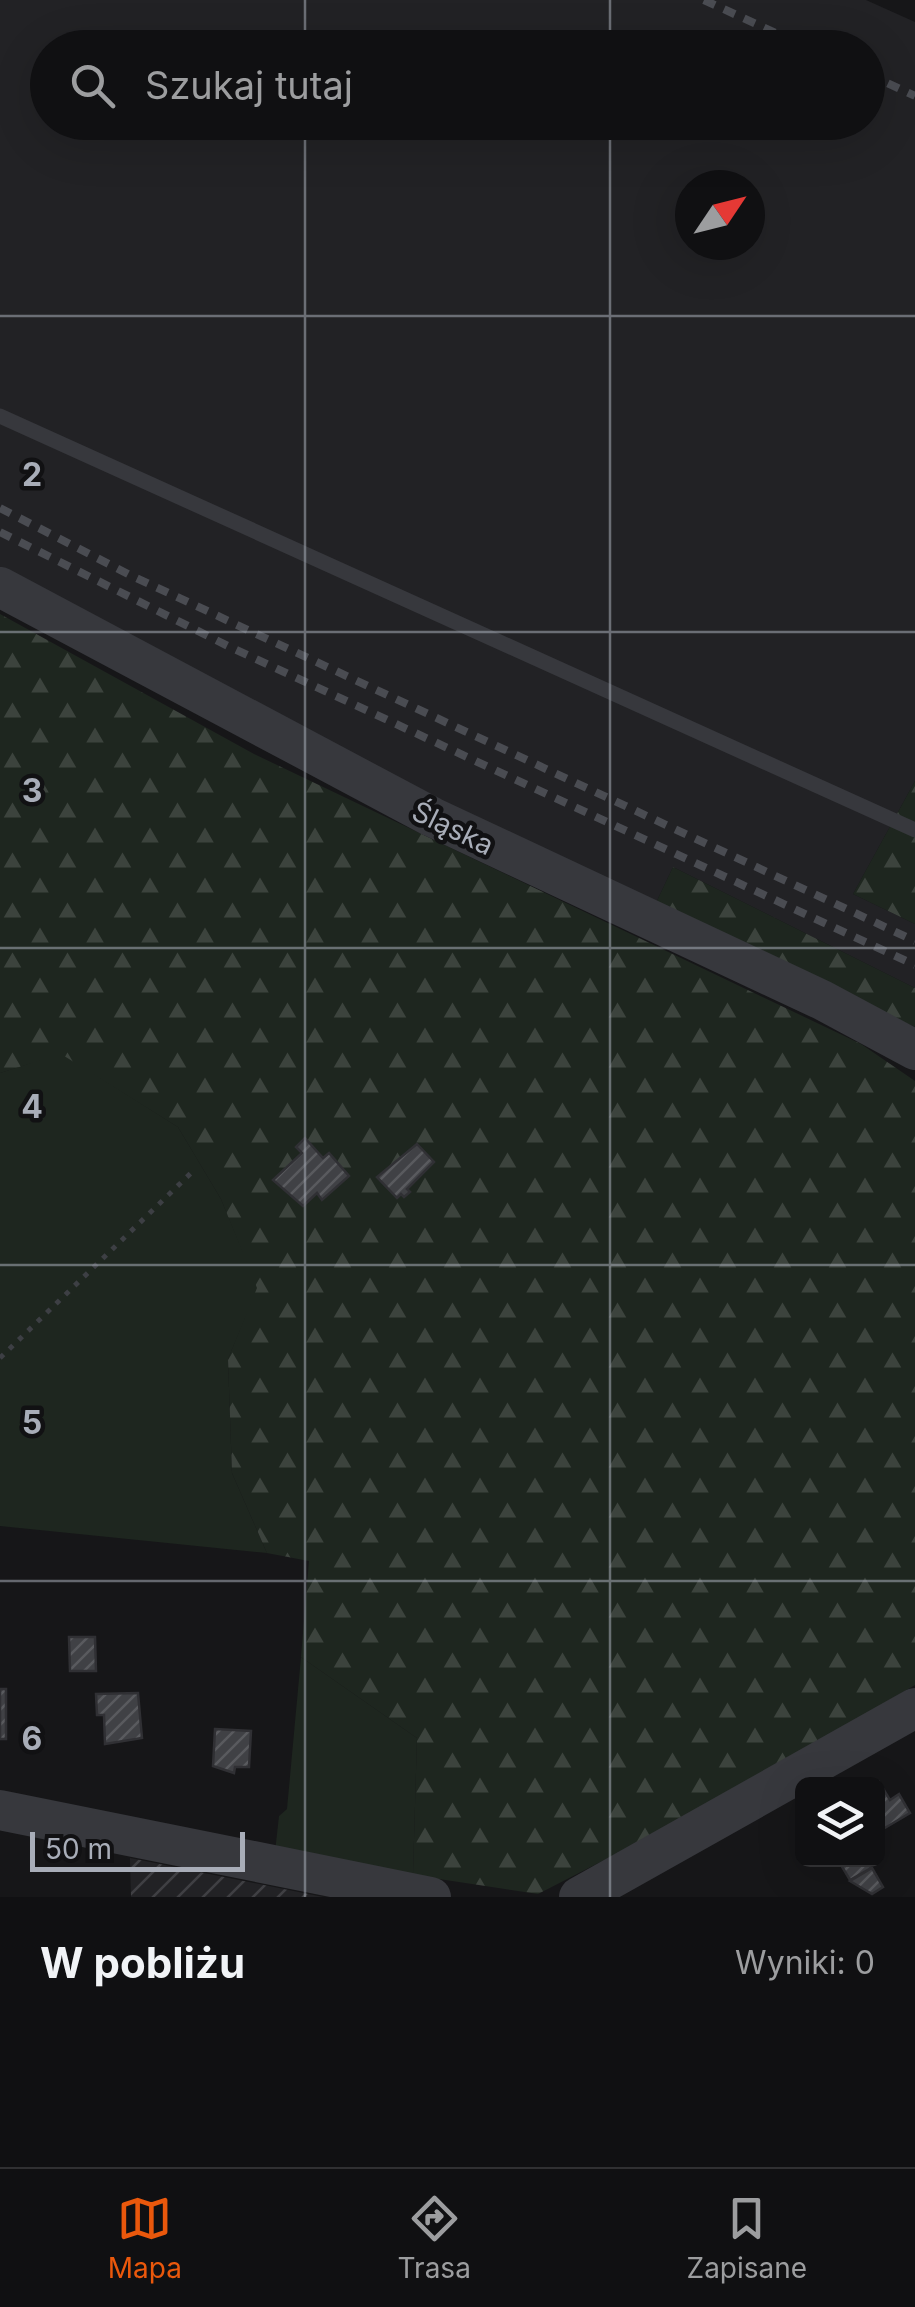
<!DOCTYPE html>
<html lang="pl">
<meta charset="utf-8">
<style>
:root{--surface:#101012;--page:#1e1e20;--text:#f1f3f6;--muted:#9c9d9f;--line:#303032;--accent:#ea580c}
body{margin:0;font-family:Inter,sans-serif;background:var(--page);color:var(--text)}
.controls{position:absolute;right:30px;bottom:30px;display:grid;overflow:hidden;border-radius:15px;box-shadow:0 10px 40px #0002}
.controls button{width:90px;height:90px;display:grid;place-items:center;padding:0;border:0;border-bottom:2px solid var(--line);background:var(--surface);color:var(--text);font:50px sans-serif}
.compass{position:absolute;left:675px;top:170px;width:90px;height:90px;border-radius:50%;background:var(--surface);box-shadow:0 10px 40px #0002;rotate:55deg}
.scale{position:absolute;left:30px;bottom:25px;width:215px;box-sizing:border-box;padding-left:10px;border:5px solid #a8adb8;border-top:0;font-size:28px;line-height:35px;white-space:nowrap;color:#a8adb8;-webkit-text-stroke:8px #111113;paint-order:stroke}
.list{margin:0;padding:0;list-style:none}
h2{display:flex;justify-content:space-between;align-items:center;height:130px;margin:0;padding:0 40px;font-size:42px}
h2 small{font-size:32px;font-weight:400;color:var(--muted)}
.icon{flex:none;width:55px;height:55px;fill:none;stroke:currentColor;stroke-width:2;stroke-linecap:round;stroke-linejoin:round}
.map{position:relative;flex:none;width:915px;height:1897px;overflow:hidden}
.search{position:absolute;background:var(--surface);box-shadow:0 10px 40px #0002;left:30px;right:30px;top:30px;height:110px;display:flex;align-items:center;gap:25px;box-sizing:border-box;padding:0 35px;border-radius:55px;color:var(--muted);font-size:38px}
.sheet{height:270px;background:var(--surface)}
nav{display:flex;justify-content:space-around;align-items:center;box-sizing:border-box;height:140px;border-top:2px solid var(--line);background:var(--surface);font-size:28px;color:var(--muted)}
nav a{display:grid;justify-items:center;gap:5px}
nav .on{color:var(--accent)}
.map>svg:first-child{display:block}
</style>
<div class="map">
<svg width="915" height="1897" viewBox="0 0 915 1897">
<defs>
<pattern id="industrial-furrows" width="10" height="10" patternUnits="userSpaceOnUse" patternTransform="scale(2.5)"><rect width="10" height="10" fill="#222225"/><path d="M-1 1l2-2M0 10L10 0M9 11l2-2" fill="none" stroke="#3f3f43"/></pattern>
<pattern id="forest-firs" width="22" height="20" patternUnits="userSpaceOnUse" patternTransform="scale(2.5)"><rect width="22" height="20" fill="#1e261f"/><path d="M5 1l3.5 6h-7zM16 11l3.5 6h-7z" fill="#3c433d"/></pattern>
<pattern id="building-hatch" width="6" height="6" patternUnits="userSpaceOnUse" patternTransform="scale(2.5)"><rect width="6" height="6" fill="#404145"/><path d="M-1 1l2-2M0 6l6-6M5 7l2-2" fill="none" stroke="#595a5e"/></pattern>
</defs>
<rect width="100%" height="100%" fill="#161618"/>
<path fill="#222225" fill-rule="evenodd" d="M0 0H866L915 22V781L853 894 915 924V988L673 867 655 905 296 730 0 570ZM48 48H868V122H48ZM690 185H750V245H690Z"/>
<path fill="url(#industrial-furrows)" d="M130 1858 323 1897H131Z"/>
<path fill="#1e261f" d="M61 1053 178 1127 221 1199 258 1288 228 1359 232 1473 267 1553 0 1526V1073Z
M301 1657 417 1738 413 1875 274 1861 279 1816 287 1809Z"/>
<path fill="url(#forest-firs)" d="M0 614 254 754 861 1044 915 1081V1685L711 1805 538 1894 413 1875 417 1738 301 1657 309 1561 267 1553 232 1473 228 1359 257 1288 221 1199 178 1127 61 1054 0 1073Z
M915 781V924L853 894Z
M673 867 915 988V1027L655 905Z"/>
<path fill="url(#building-hatch)" stroke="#303034" stroke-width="2.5" d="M305 1138 323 1158 329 1153 349 1176 322 1200 317 1193 303 1206 273 1180 302 1153 296 1147Z
M417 1144 434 1162 407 1189 410 1192 404 1197 401 1194 397 1198 377 1177Z
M69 1637H95L96 1671H70Z
M0 1689H6V1739H0Z
M138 1693 142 1738 105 1744 104 1715H97L96 1694Z
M215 1729 251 1731 249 1767H235L234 1773 213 1766Z
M879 1782 890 1800 899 1794 910 1813 878 1832 875 1784Z
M838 1860H866L871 1868 850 1880Z
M872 1868 883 1887 872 1894 850 1881Z"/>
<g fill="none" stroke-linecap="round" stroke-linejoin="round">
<path stroke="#3d3f44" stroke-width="5" stroke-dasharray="5 8" stroke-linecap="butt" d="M0 1358 191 1173"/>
<path stroke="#37383d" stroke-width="15" d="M0 416 915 830"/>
<path stroke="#37383d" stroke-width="40" d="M0 587 432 817 822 1000 915 1050
M0 1810 431 1897
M579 1897 915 1708"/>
<path stroke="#4a4c52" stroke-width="8" stroke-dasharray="12 10" stroke-linecap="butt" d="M704 0 808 48
M868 74 915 96
M0 508 130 575 915 941
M0 532 228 646 915 965"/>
</g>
<path fill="none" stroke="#a8adb8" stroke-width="2.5" stroke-opacity="0.55" d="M305 0V48M610 0V48M305 122V1897M610 122V1897M0 316H915M0 632H915M0 948H915M0 1265H915M0 1581H915"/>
<g text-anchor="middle" stroke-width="9" stroke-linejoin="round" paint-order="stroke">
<g font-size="28" fill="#a8adb8" stroke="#111113">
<text transform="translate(453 828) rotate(26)" y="10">Śląska</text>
</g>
</g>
<g font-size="32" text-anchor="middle" font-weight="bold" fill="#a8adb8" stroke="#111113" stroke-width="9" stroke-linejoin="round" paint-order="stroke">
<text x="32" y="486">2</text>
<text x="32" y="802">3</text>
<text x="32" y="1118">4</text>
<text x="32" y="1434">5</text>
<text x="32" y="1750">6</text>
</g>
</svg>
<div class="controls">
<button><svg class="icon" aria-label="layers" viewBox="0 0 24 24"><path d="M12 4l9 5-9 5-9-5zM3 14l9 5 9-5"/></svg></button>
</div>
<svg class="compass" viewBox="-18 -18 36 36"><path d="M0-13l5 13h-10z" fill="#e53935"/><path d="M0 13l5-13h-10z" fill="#9c9d9f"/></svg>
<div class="scale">50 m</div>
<div class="search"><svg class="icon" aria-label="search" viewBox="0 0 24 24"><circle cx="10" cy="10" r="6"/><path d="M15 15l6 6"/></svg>Szukaj tutaj</div>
</div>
<section class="sheet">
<h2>W pobliżu<small>Wyniki: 0</small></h2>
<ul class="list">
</ul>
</section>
<nav>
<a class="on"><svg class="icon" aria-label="map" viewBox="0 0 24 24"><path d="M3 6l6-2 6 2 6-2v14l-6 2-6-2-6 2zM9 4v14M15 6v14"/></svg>Mapa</a>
<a><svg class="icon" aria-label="directions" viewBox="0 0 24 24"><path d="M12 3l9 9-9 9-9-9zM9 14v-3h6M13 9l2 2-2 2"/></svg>Trasa</a>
<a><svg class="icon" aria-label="saved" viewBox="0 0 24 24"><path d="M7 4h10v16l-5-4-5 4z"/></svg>Zapisane</a>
</nav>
